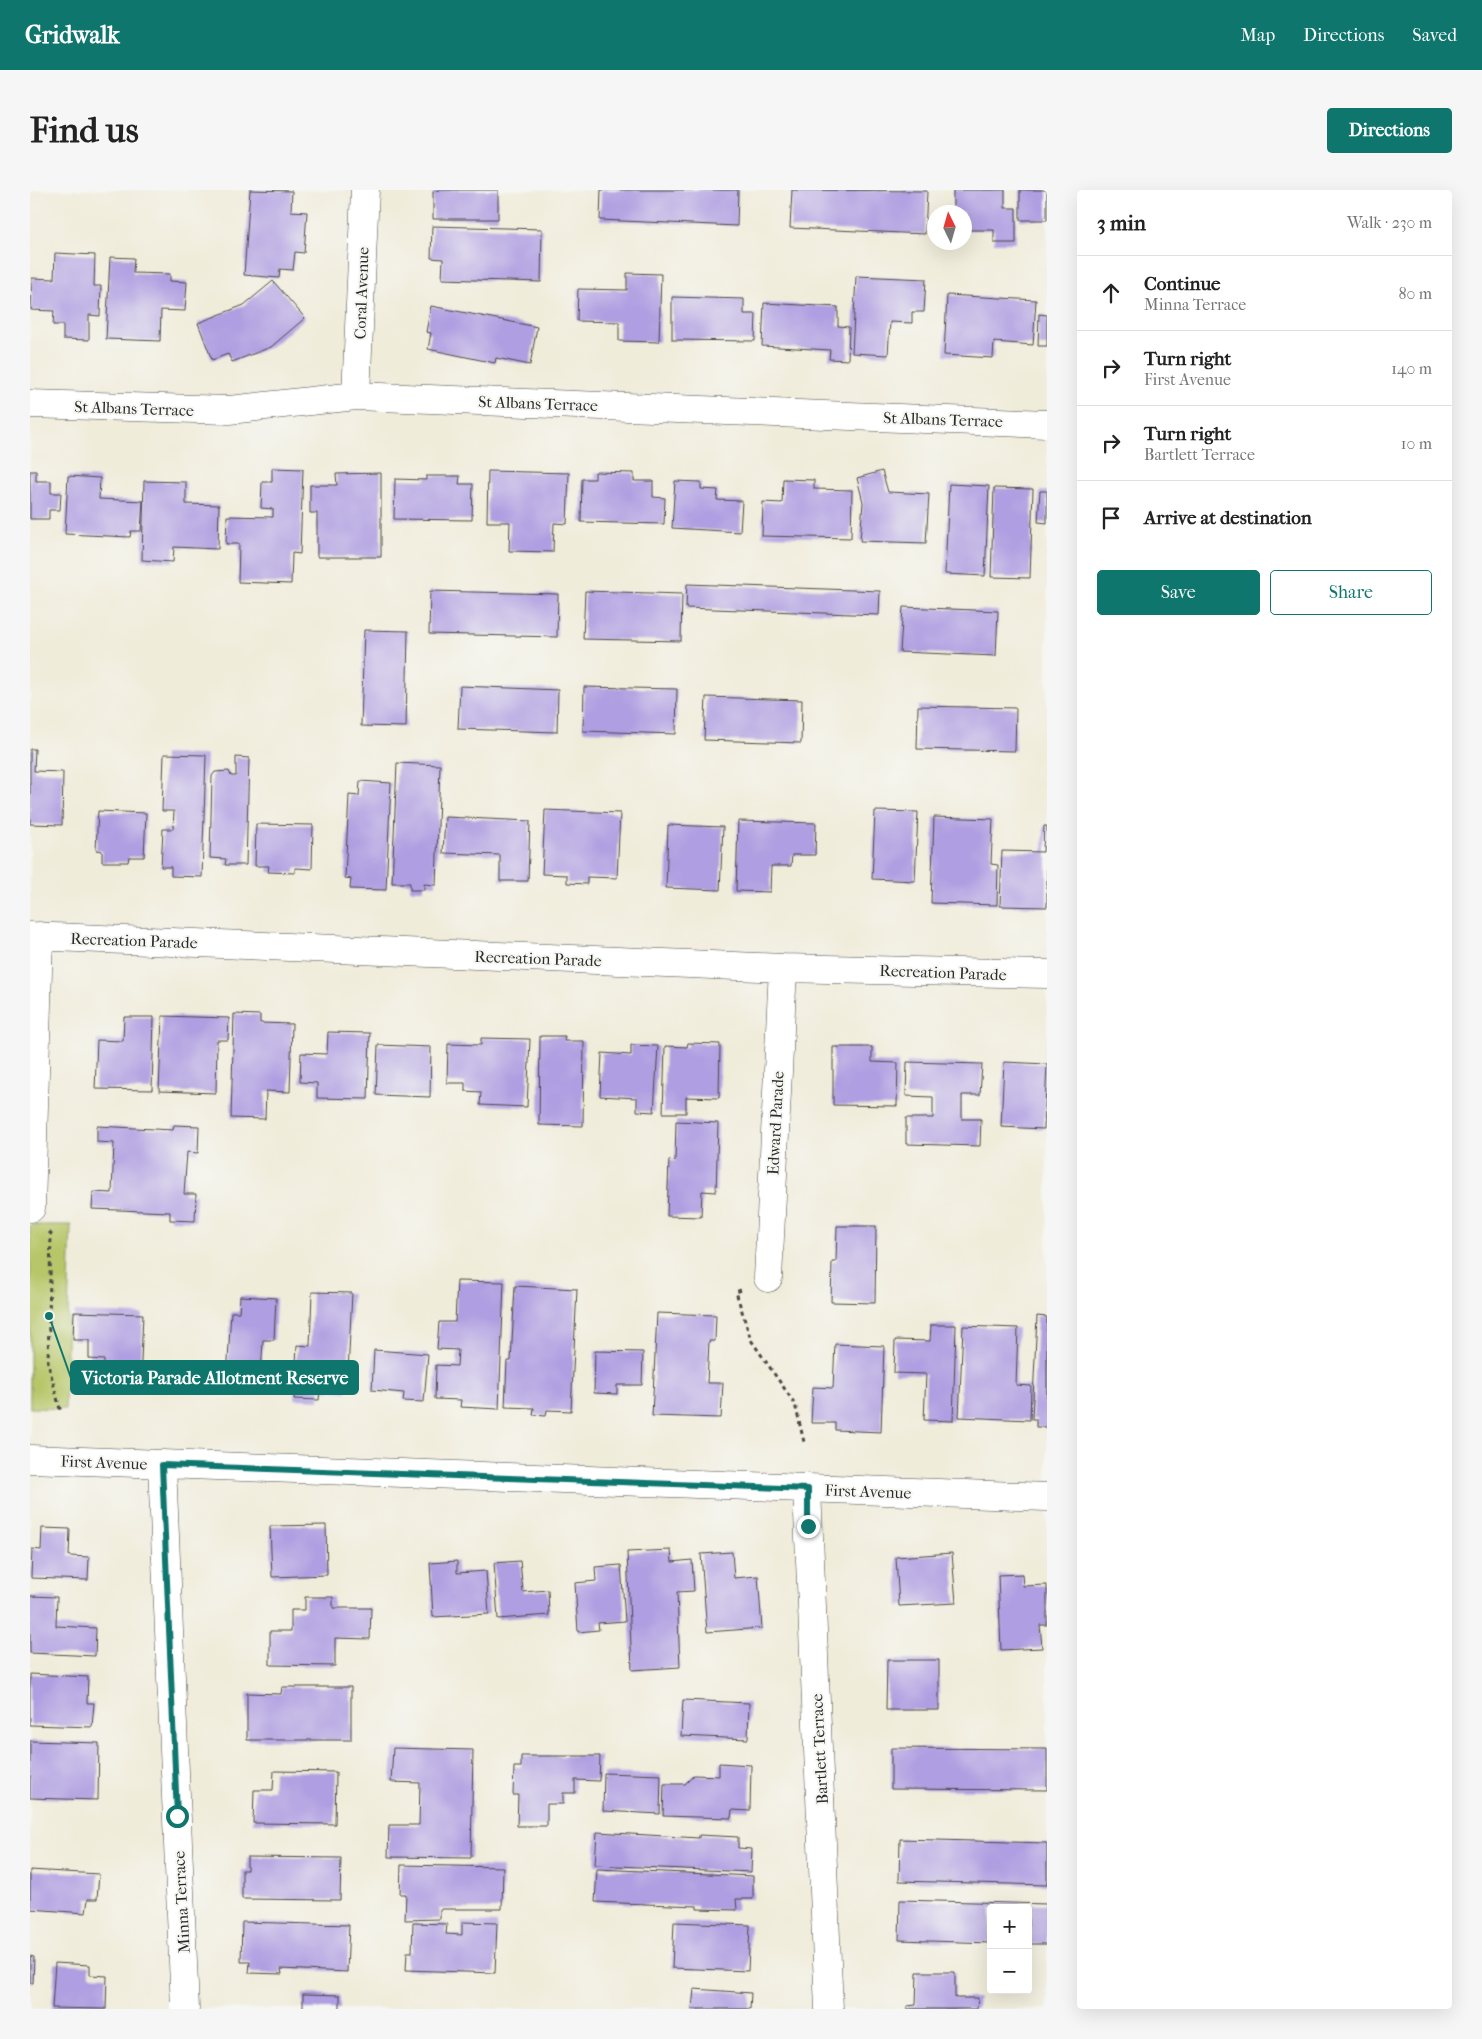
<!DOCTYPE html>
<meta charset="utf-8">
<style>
:root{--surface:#fff;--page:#f6f6f6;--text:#222;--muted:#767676;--line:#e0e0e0;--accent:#0f766e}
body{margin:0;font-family:"IM FELL French Canon",serif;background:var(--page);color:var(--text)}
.controls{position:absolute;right:15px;bottom:15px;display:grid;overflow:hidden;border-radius:5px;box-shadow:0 5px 20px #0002}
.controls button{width:45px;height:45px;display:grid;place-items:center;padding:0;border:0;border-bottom:1px solid var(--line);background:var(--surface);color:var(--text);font:25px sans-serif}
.compass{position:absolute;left:897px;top:15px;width:45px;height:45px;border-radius:50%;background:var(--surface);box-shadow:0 5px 20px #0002;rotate:355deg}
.stop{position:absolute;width:15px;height:15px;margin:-11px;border:4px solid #0f766e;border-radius:50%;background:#fff}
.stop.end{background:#0f766e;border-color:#fff;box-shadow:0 1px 5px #0008}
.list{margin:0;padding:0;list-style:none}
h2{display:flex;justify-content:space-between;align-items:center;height:65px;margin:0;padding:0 20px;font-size:21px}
h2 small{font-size:16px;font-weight:400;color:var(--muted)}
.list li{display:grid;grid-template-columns:32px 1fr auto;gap:15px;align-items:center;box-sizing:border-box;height:75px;padding:0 20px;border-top:1px solid var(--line)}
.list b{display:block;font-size:19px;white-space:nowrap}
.list p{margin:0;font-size:16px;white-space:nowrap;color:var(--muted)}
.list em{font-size:16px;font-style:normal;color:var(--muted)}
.actions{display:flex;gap:10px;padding:15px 20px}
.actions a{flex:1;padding:11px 0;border:1px solid var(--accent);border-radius:5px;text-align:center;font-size:18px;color:var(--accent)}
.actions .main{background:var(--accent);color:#fff}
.icon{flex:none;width:28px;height:28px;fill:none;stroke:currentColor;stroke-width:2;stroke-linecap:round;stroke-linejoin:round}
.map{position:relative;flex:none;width:1017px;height:1819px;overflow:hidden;border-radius:5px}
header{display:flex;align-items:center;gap:30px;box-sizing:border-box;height:70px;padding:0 25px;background:var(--accent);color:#fff}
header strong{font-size:24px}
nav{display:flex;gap:28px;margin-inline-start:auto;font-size:18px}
.intro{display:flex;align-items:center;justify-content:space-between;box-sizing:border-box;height:120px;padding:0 30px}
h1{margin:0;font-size:35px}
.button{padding:12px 22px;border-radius:5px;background:var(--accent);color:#fff;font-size:18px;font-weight:700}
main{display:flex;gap:30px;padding:0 30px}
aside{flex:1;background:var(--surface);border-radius:5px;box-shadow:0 5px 20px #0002}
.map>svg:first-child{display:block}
</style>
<header>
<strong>Gridwalk</strong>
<nav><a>Map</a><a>Directions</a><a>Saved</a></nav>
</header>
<div class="intro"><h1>Find us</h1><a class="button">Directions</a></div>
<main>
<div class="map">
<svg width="1017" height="1819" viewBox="0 0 1017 1819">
<rect width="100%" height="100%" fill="#f6f6f2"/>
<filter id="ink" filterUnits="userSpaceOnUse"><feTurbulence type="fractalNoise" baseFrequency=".02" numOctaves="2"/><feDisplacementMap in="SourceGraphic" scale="10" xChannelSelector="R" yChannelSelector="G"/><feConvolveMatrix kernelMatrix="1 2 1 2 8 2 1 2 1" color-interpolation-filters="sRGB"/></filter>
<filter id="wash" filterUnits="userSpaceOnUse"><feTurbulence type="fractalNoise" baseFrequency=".0096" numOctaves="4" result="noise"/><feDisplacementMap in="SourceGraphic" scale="20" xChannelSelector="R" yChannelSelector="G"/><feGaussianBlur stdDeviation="1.12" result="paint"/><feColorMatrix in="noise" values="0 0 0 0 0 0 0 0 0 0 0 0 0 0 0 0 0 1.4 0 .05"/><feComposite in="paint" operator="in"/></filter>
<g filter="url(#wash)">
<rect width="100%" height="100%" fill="#f0ecda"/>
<path fill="#b7c668" stroke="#71784a" d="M0 1035H41L35 1219 0 1218Z"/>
<g id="blocks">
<path fill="#af9ee1" d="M220 0 262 1 261 21 277 22 274 63 265 62 263 80 250 79 249 88 214 85Z
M409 0H468V29H403V2Z
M571 0H708L707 36 570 30Z
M762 0 897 1 895 44 760 38Z
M923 0H975V18H986V53H964V40H934V22H923Z
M990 0H1017V30H990Z
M402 36 512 39 511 92 412 89 413 69 401 68Z
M25 63 65 65 64 96H71L70 126 59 125V150L33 149V135H23L24 121 1 120 2 88 24 89Z
M80 67 104 68 103 83 140 84V91L157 92 155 121 131 120 130 151 76 149Z
M597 83 631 84 629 152 589 151V132L547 131 548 99 597 100Z
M826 86 896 89 894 122H882V133L860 132 858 165 822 163Z
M243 91 275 128 241 157 202 172 198 164 182 170 168 133 214 115Z
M917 105 1006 110 1003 155 964 152 963 168 914 165Z
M642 107 714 109V124H726L725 151 642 150Z
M734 113 808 117V136L819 137 818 170 799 169 800 160 732 156Z
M401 116 507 137 500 175 466 168 465 173 398 159 401 143 396 142Z
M1009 124 1017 125V156H1008Z
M242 278 273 279 270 364 262 363 261 394 208 392 209 354H196L197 326 243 327V319L231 318 232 292H242Z
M0 281H6V291H21V303H31L30 320H19V329H0Z
M458 281 539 283 537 334 524 333 523 362 479 361 480 332H457Z
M852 281 858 302 899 304 896 353 830 351 833 312 827 288Z
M565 282 604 283V291H623V307L635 308 634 334 551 332 552 289H565Z
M351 283V367H287V323H280V295H307L306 284Z
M38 286 70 288 69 309 113 311 111 341H101L100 347 35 344Z
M396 286H430L429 294H443L442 330 364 329 365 289 396 290Z
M753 289 784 290V299L822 300 821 348 732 346 733 312 752 313Z
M114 291 156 292V314L189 315 188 359 144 357 143 372 112 370Z
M645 291 671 292V299L688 300 687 310 712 311 710 342 642 338Z
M919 294 959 296 955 386 915 384Z
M964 298 1003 299 1000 388 961 387Z
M1010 301H1017V333L1008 332Z
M657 394 850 401 849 425 656 418Z
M400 401 528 404 527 447 399 444Z
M555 401 652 404 651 451 553 449Z
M873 417 968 421 966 466 870 462Z
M334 440 378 441 376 537 331 536Z
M430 496 528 500 527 542 428 539Z
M554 497 647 499 646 544 553 541Z
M676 507 772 510 771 553 674 550Z
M888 516 986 518 985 561 887 559Z
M0 559H5L4 581 33 582 32 635 0 634Z
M134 564 176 565 172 687 141 686V677H131L133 639H143L144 621H132Z
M206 567 219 568 216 675H195L196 669 180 668 182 586 185 582 199 581 201 586H206Z
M367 573 410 575 406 695 394 694V700H380V693H362Z
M330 591 361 593 356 700 320 699 321 689 315 688 319 605 329 606Z
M515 620 590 623 587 688 557 687V694L537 693V685L512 684Z
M68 621 116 623 114 667H99L98 672H72V661L66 660Z
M845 621 888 622 885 691 842 689Z
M415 627 500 631 498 691H470V665L413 663Z
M904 627 963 629 961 674 968 675 967 715 901 713Z
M708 631 786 633 785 665H762L761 676H741L740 702 706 701Z
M226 634 283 635 282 679 265 678V683L238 682 239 676H225Z
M638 635 693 637 690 700 636 698Z
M1014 636H1017V717L970 716 972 661 1013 662Z
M204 824 230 825V833L262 834 260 902 236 901 235 929 201 928Z
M132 826 199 828 198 850H187L186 903 129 901Z
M94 827H124L122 900 65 899 67 850 93 851Z
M298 842 340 843 338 909 287 908V893L270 892 271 863 297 864Z
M510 846H535L534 851H554L553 936 509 935Z
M451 848 500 849 497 917 450 915 451 902 435 901V893H417L418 854 451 855Z
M658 853 690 854 689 908 656 907V923H633L635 856 657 857Z
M348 855 401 857 400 907 346 905Z
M601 855 628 856 624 922 607 921V908L570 906 572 863 601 865Z
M803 857H842V872L868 873 867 916 803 915Z
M877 872 952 874 950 905H932V929H951L950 956 876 954V928H903V907L876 906Z
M974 872 1017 874 1014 939 971 937Z
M646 931 688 933 686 1002 672 1001 671 1027 637 1026 639 970 645 971Z
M144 935 169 936 168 963 157 962 154 1004H166L165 1031 140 1030V1022L62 1019 63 1002 82 1003 84 953 67 952V936L143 940Z
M807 1036H846L845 1113 801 1112 802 1072H806Z
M427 1091 474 1092 469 1219 430 1217 431 1210 405 1209 406 1175 427 1176 428 1160 407 1159 409 1132H425Z
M485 1096 547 1099 541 1221 517 1220 516 1226 503 1225 504 1218 475 1217 477 1171H481Z
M282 1102 322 1103 317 1202 290 1200 289 1210 264 1209 267 1155 280 1156Z
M210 1106 246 1108 244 1150H233L230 1204 196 1202 201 1122H209Z
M44 1122 113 1124 110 1196H82V1176H74V1170L59 1169V1150H43Z
M627 1123 686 1125 685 1151H679L677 1193H693L691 1228 622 1226Z
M1007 1126 1017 1127V1237H1006V1229H1002Z
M901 1135H926L923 1231 894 1230 896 1184 864 1183 865 1150 900 1151Z
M933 1136 988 1138 986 1195 1001 1196 1000 1230 929 1227Z
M805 1154 854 1156 851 1242 805 1240V1233H781L783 1197 803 1198Z
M344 1160 398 1164 394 1212 373 1211 374 1203 342 1200Z
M565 1161 613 1162 612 1195H587V1204L564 1203Z
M296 1335 297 1385 242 1387 240 1336Z
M12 1338 40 1339 39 1366 59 1367 58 1390 1 1388 2 1359 11 1360Z
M641 1360 642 1372 662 1370 664 1401 647 1402 650 1477 602 1480 597 1362Z
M702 1362 704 1388 728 1386 732 1438 677 1442 671 1364Z
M922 1363 926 1413 869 1416 866 1367Z
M427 1371V1383L456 1381 459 1424 403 1427 400 1373Z
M490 1371 493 1402 518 1400 519 1425 468 1429 464 1373Z
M591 1375 595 1431 568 1433 569 1440 548 1442 545 1393 566 1391 565 1377Z
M992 1384 993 1396 1017 1395V1435H1010L1012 1458 971 1460 968 1385Z
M0 1406 27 1407 26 1436 66 1438 65 1466 0 1463Z
M275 1407H303V1418H341L340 1449 305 1448V1476L240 1475V1441H261V1420H275Z
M857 1470H909V1520H856Z
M0 1484 58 1487 57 1513H64L62 1537 0 1535Z
M252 1497H321V1550H217V1503L251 1504Z
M653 1510 719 1513 718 1549 651 1546Z
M0 1551 69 1553 68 1610 0 1608Z
M363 1558 443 1560 441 1668 358 1667 359 1635H389L390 1593 361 1592Z
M861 1558 1017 1559V1600L861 1599Z
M491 1566H570L569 1591 545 1590V1603H533V1614H517V1636H487L488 1605H483L484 1577H491Z
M689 1573 721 1575 720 1621 702 1620 701 1628 633 1626 634 1594H655L664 1585 689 1586Z
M244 1581 306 1582 305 1634 223 1633 224 1600H243Z
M574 1583 631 1585 630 1624 573 1621Z
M567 1642 669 1648V1645L708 1647V1658L722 1659 721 1682 565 1675Z
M870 1649 1017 1653V1695L869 1691Z
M217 1667 311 1668 310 1710 212 1709V1680H217Z
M371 1675 473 1677 472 1719H410V1729L375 1730 376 1704H370Z
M567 1679 723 1686V1709H706L707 1720 667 1719V1716L565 1712Z
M0 1680 69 1684 67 1709H58L56 1723 0 1719Z
M870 1710 1017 1714V1754H998V1718H961V1753L869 1750Z
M212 1732 319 1735 317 1782 251 1779 252 1784 219 1783 220 1772H211Z
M432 1732 467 1733 465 1783 376 1780 377 1762H382L383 1733 417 1734 416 1744 432 1745Z
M644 1732 720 1735 718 1781 642 1778Z
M0 1766 4 1767 3 1793H0Z
M25 1773 60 1775V1785L77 1786 76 1819 22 1818Z
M887 1782H925V1808H948L947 1819H877V1816L886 1815Z
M664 1799 721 1803 720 1819H662Z
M273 1804 310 1805V1819H273Z"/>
</g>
</g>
<g filter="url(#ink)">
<use href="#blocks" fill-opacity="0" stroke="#494845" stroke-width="1"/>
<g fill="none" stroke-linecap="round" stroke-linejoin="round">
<g stroke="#494845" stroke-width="29">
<path id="minor" d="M326 206 335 0
M0 214 199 220 326 206 1017 234
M0 746 753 778 1017 784
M1 1018 9 746
M738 1088 753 778
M0 1269 1017 1307
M132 1275 155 1819
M777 1299 799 1819"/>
</g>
<path stroke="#494845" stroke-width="3" stroke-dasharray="4 4" stroke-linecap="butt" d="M19 1042 21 1044 18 1173 31 1223
M711 1100 706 1102 721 1150 765 1214 774 1252"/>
<use href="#minor" stroke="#fff" stroke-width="28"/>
</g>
</g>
<g fill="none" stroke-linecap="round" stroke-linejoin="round" filter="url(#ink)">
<path stroke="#0f766e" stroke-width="6" d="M147 1626 132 1275 778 1299V1336"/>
</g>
<g text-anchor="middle" stroke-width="4" stroke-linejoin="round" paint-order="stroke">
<g font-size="16" fill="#2b2b2b" stroke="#f6f6f2">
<text transform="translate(331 103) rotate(-88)" y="6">Coral Avenue</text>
<text transform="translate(508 213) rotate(2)" y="6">St Albans Terrace</text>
<text transform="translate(104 218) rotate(2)" y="6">St Albans Terrace</text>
<text transform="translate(913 229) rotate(2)" y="6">St Albans Terrace</text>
<text transform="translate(104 750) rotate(2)" y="6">Recreation Parade</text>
<text transform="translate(508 768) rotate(2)" y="6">Recreation Parade</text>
<text transform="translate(913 782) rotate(2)" y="6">Recreation Parade</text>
<text transform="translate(745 933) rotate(-87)" y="6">Edward Parade</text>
<text transform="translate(74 1272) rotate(2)" y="6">First Avenue</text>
<text transform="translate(838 1301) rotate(2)" y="6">First Avenue</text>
<text transform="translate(789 1559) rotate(-93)" y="6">Bartlett Terrace</text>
<text transform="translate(151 1712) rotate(-93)" y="6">Minna Terrace</text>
</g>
</g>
<path fill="none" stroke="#0f766e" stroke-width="2" d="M19 1126L41 1188"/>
<circle fill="#0f766e" stroke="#f6f6f2" stroke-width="2" cx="19" cy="1126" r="5"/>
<rect fill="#0f766e" stroke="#0f766e" stroke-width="2" x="41" y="1171" width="287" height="33" rx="5"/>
<g font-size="18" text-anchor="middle" font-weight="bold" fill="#fff">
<text x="185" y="1194">Victoria Parade Allotment Reserve</text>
</g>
</svg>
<div class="controls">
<button>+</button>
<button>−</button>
</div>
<svg class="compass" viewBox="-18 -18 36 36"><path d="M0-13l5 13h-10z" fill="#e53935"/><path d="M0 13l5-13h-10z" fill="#767676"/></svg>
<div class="stop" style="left:147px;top:1626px"></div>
<div class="stop end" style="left:778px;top:1336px"></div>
</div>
<aside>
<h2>3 min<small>Walk · 230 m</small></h2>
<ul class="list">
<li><svg class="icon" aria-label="ahead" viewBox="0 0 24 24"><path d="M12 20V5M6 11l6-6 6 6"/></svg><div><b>Continue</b><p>Minna Terrace</p></div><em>80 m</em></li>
<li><svg class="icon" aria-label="right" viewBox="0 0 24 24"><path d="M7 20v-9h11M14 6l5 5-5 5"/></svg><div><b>Turn right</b><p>First Avenue</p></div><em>140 m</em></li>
<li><svg class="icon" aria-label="right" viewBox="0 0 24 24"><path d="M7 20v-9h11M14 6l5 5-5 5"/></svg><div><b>Turn right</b><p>Bartlett Terrace</p></div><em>10 m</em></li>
<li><svg class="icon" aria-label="arrive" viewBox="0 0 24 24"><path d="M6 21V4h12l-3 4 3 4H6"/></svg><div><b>Arrive at destination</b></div></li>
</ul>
<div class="actions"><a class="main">Save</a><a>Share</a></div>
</aside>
</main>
